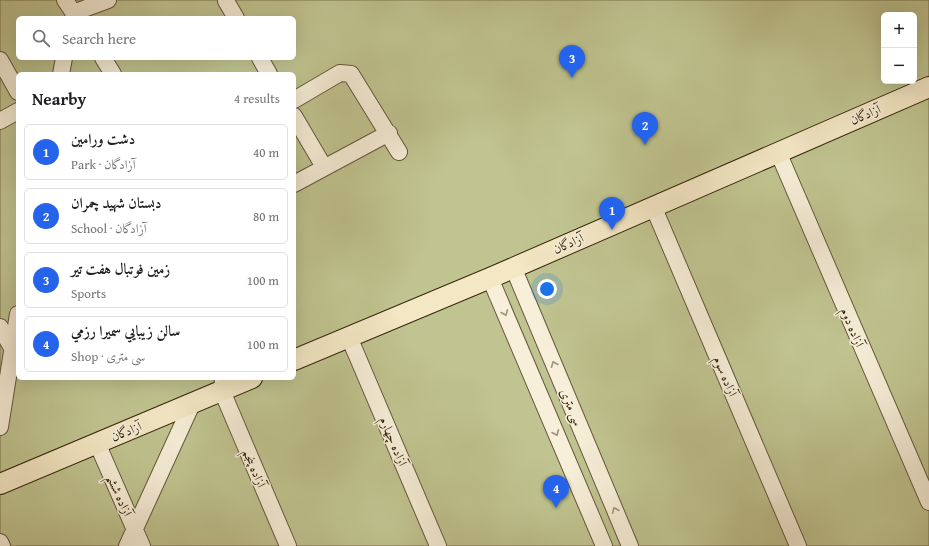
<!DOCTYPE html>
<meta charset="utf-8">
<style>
:root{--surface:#fff;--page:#f2f2f2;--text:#202124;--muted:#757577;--line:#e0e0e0;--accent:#2563eb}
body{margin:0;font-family:"Gentium Book Plus",Amiri,serif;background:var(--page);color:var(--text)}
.controls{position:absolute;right:12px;top:12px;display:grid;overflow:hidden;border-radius:6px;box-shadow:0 4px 16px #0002}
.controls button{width:36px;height:36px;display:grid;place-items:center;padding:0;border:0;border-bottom:1px solid var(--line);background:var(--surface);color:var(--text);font:20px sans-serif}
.you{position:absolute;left:547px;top:289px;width:14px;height:14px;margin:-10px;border:3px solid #fff;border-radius:50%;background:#1a73e8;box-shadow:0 0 0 6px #1a73e833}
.badge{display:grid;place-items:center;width:26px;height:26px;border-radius:50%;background:var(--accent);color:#fff;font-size:13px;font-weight:700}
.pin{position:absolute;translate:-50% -33px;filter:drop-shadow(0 1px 2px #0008)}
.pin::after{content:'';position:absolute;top:21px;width:14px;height:12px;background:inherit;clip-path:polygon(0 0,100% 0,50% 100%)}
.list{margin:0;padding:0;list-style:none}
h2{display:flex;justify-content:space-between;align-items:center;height:52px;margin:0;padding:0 16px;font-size:17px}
h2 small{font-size:13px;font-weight:400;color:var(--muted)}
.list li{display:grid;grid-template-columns:26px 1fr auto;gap:12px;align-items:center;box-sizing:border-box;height:56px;margin:0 8px 8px;padding:0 8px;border:1px solid var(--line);border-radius:6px}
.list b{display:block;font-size:15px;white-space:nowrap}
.list p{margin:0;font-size:13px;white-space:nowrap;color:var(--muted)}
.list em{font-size:13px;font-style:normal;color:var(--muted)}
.icon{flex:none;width:22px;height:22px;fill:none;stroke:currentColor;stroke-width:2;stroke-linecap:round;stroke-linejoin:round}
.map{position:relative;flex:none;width:929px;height:546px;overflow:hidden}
.search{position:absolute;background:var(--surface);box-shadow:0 4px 16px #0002;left:16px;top:16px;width:280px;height:44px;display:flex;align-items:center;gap:10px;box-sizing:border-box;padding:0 14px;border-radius:6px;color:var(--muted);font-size:15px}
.panel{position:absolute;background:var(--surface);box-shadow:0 4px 16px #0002;left:16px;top:72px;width:280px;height:308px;border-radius:6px}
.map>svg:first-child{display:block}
</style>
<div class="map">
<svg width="929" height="546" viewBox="0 0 929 546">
<rect width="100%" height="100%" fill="#f3e7c4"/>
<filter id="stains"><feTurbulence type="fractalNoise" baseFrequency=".005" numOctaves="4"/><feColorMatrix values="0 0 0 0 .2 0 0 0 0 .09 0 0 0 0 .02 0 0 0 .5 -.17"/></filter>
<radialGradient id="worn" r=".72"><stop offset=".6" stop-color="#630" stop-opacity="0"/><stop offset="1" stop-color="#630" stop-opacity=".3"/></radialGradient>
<path fill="#c0c490" stroke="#7b744e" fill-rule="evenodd" d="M0 0H929V546H0ZM884 15H914V81H884ZM18 18H294V58H18ZM18 74H294V378H18Z"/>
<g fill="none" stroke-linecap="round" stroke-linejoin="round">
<g stroke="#65563b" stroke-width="18">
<path id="minor" d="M65 0 77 18
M226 1 236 18
M73 13 108 0
M103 58 113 74
M260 58 269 74
M0 60 18 92
M61 74 64 58
M294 100 340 73 351 74 399 152
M294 116 324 167
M0 121 18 111
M778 152 929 502
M294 184 389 133
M653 206 798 546
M513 267 630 546
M490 278 604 546
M0 327 12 348
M349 337 438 546
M223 378 222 391 288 546
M0 427 18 314
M97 443 142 546
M0 542 2 546
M127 546 192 404"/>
</g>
<g stroke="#36250d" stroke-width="22">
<path id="major" d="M294 360 490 278 929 87
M0 484 252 378"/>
</g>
<use href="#minor" stroke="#f7efd9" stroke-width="16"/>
<use href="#major" stroke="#f3e7c4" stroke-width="20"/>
</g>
<defs><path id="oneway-chevron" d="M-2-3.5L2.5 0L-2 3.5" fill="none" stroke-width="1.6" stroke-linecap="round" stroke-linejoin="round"/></defs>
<g stroke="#a0947d">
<use href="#oneway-chevron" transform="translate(505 313) rotate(67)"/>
<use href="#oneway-chevron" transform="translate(554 364) rotate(-113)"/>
<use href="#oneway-chevron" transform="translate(556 433) rotate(67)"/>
<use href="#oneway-chevron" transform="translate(615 510) rotate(-113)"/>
</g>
<g text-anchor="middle" stroke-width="3" stroke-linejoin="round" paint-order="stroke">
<g font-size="13" fill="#36250d" stroke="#f7efd9">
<text transform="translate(865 114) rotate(-23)" y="5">آزادگان</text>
<text transform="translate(568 243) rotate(-24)" y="5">آزادگان</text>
<text transform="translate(853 327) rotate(67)" y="5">آزاده دوم</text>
<text transform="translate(726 376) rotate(67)" y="5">آزاده سوم</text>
<text transform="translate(572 407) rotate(67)" y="5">سی متری</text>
<text transform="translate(126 431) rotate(-22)" y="5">آزادگان</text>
<text transform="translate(394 441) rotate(67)" y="5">آزاده چهارم</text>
<text transform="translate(255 468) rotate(67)" y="5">آزاده پنجم</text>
<text transform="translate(120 495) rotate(66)" y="5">آزاده ششم</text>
</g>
</g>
<rect width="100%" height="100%" filter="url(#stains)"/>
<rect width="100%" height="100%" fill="url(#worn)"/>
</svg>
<div class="controls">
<button>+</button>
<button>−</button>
</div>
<div class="you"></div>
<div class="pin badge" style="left:612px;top:230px">1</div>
<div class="pin badge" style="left:645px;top:145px">2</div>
<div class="pin badge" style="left:572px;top:78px">3</div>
<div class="pin badge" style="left:556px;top:508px">4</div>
<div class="search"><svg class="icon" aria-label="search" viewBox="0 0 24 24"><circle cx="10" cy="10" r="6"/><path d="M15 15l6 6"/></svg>Search here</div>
<section class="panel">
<h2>Nearby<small>4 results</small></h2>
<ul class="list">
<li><span class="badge">1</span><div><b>دشت ورامین</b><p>Park · آزادگان</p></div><em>40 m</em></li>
<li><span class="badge">2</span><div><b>دبستان شهید چمران</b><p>School · آزادگان</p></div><em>80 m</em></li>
<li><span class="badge">3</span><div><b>زمین فوتبال هفت تیر</b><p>Sports</p></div><em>100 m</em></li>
<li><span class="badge">4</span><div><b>سالن زيبايي سميرا رزمي</b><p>Shop · سی متری</p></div><em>100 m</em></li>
</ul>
</section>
</div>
